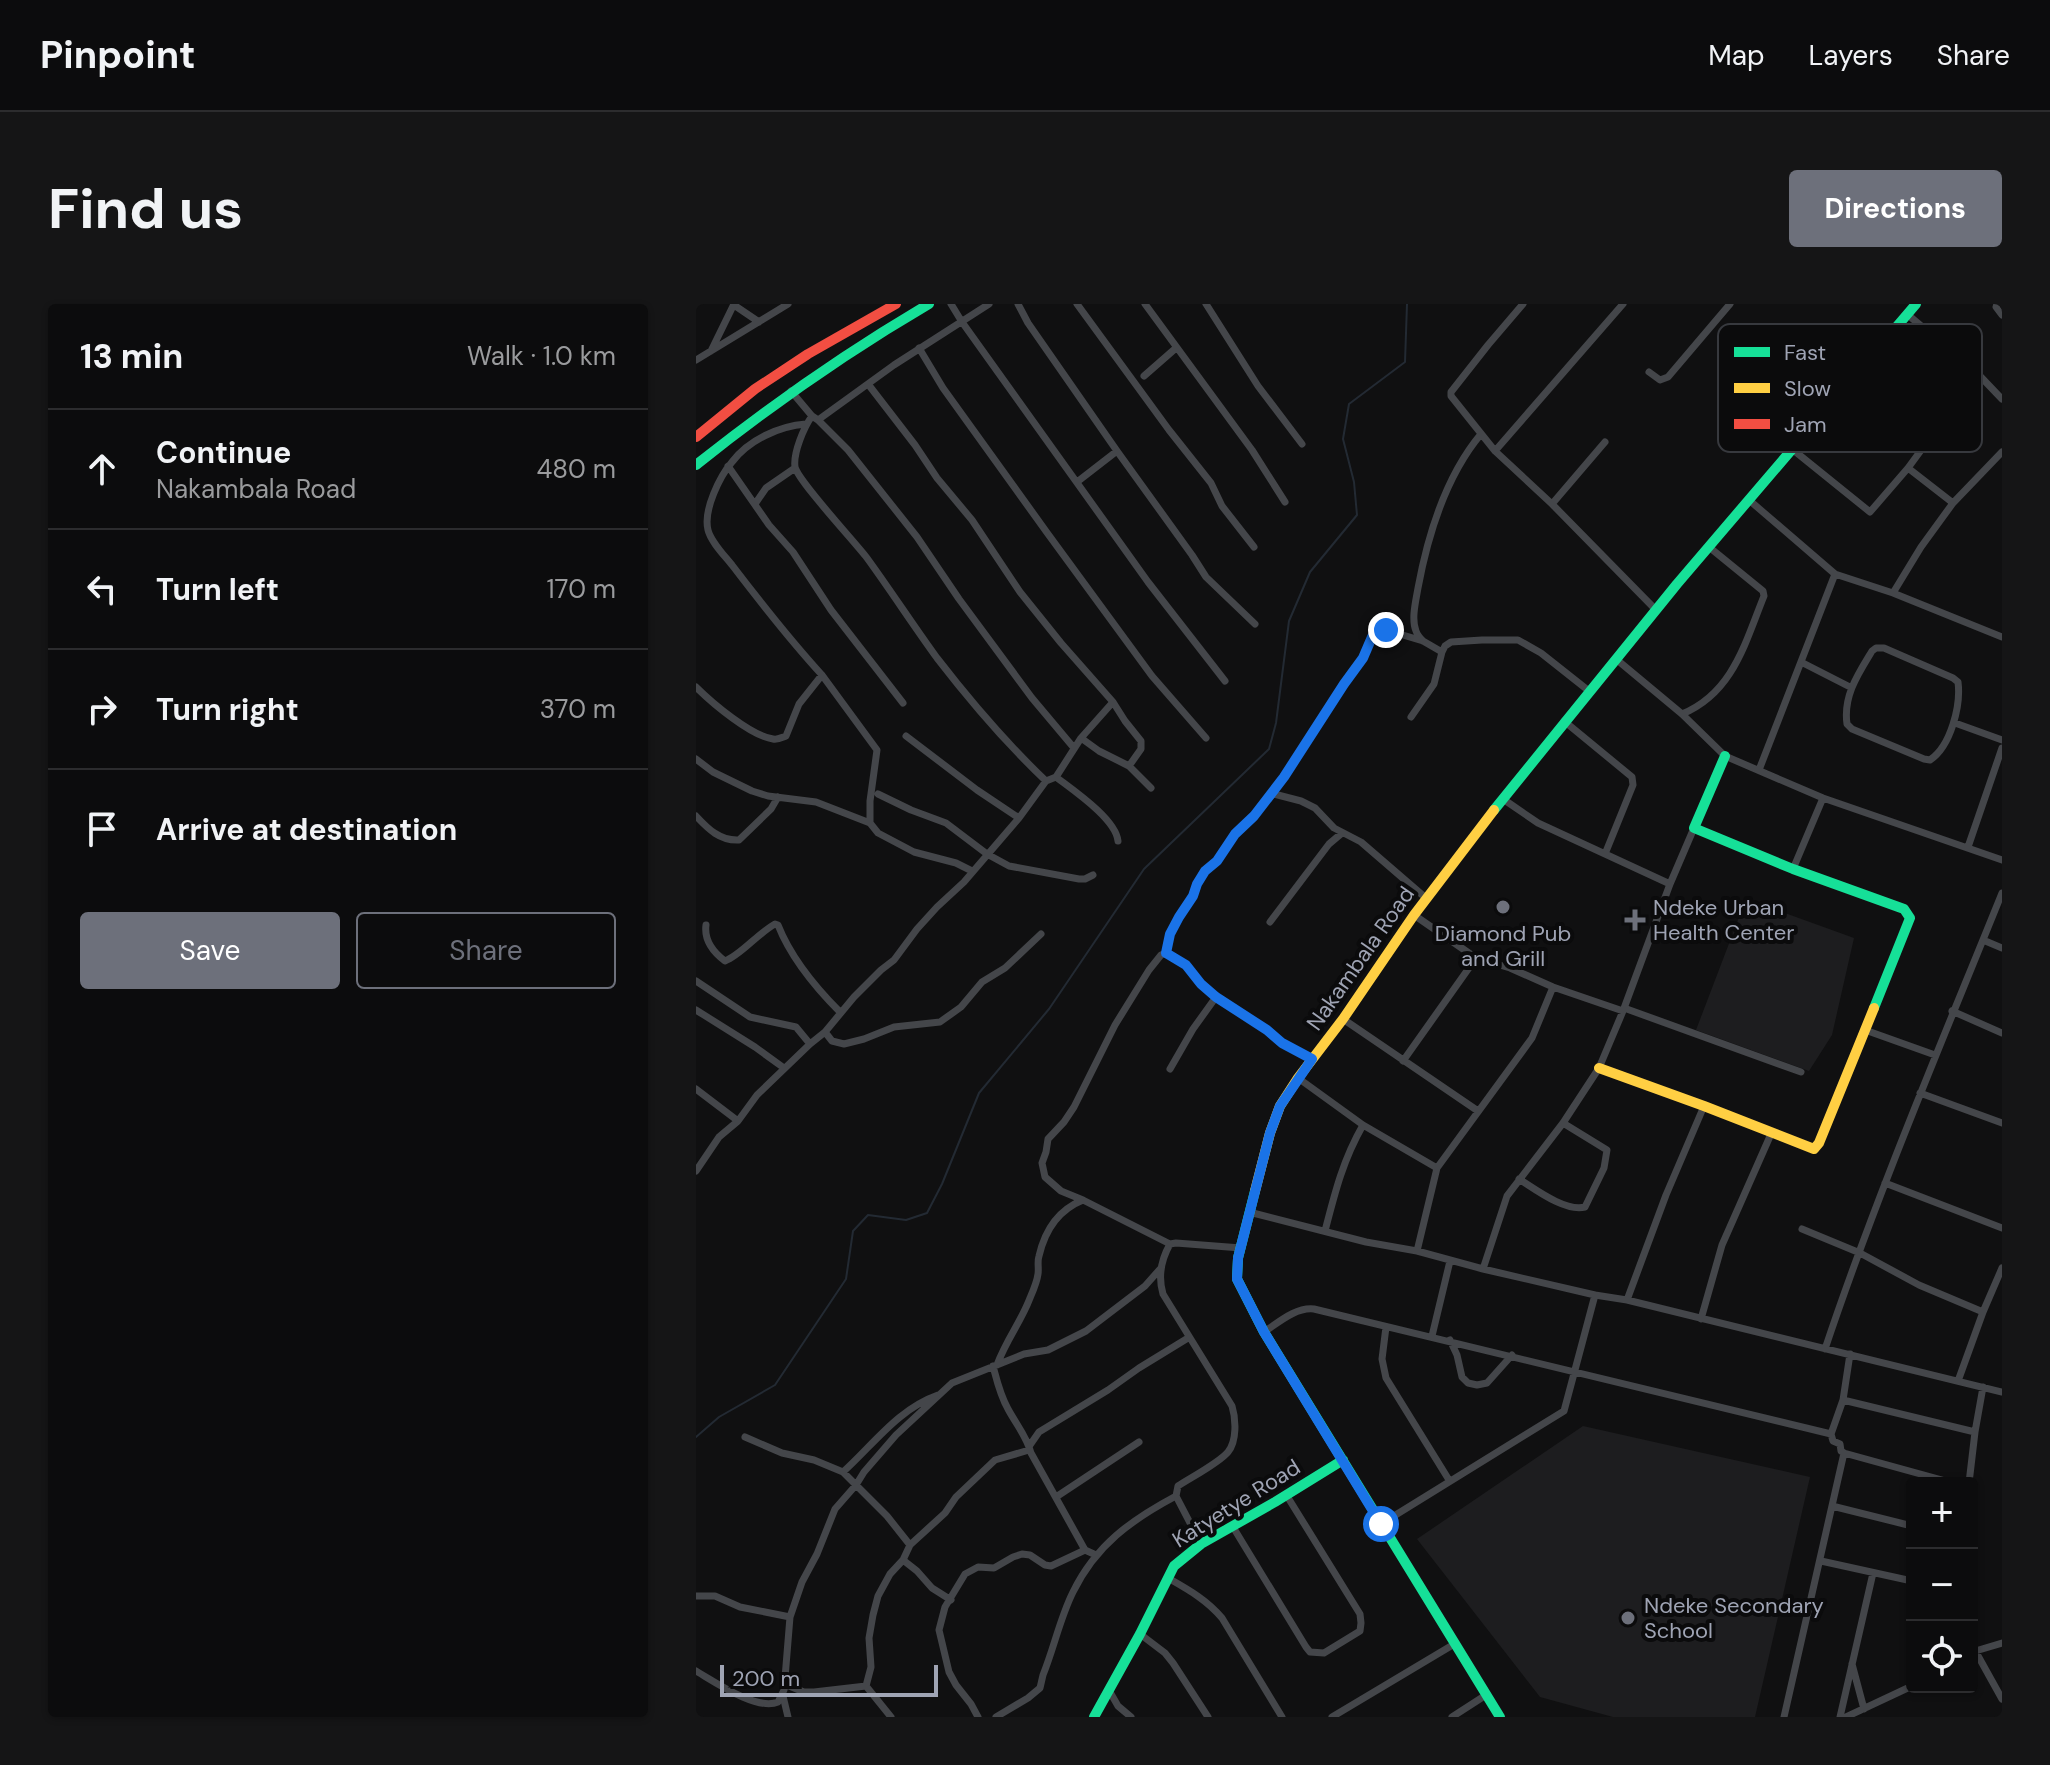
<!DOCTYPE html>
<meta charset="utf-8">
<style>
:root{--surface:#0c0c0d;--page:#151516;--text:#f1f3f6;--muted:#9a9b9d;--line:#2c2c2e;--accent:#6d707b}
body{margin:0;font-family:"DM Sans",sans-serif;background:var(--page);color:var(--text)}
.controls{position:absolute;right:24px;bottom:24px;display:grid;overflow:hidden;border-radius:8px;box-shadow:0 2px 6px #0004}
.controls button{width:72px;height:72px;display:grid;place-items:center;padding:0;border:0;border-bottom:2px solid var(--line);background:var(--surface);color:var(--text);font:40px sans-serif}
.scale{position:absolute;left:24px;bottom:20px;width:218px;box-sizing:border-box;padding-left:8px;border:4px solid #9fa4b4;border-top:0;font-size:22px;line-height:28px;white-space:nowrap;color:#9fa4b4;-webkit-text-stroke:6px #0b0b0c;paint-order:stroke}
.stop{position:absolute;width:24px;height:24px;margin:-18px;border:6px solid #1a73e8;border-radius:50%;background:#fff}
.stop.end{background:#1a73e8;border-color:#fff;box-shadow:0 2px 8px #0008}
.list{margin:0;padding:0;list-style:none}
h2{display:flex;justify-content:space-between;align-items:center;height:104px;margin:0;padding:0 32px;font-size:34px}
h2 small{font-size:26px;font-weight:400;color:var(--muted)}
.list li{display:grid;grid-template-columns:52px 1fr auto;gap:24px;align-items:center;box-sizing:border-box;height:120px;padding:0 32px;border-top:2px solid var(--line)}
.list b{display:block;font-size:30px;white-space:nowrap}
.list p{margin:0;font-size:26px;white-space:nowrap;color:var(--muted)}
.list em{font-size:26px;font-style:normal;color:var(--muted)}
.actions{display:flex;gap:16px;padding:24px 32px}
.actions a{flex:1;padding:18px 0;border:2px solid var(--accent);border-radius:8px;text-align:center;font-size:28px;color:var(--accent)}
.actions .main{background:var(--accent);color:#fff}
.icon{flex:none;width:44px;height:44px;fill:none;stroke:currentColor;stroke-width:2;stroke-linecap:round;stroke-linejoin:round}
.map{position:relative;flex:none;width:1306px;height:1413px;overflow:hidden;border-radius:8px}
header{display:flex;align-items:center;gap:48px;box-sizing:border-box;height:112px;padding:0 40px;background:var(--surface);border-bottom:2px solid var(--line)}
header strong{font-size:38px}
nav{display:flex;gap:44px;margin-inline-start:auto;font-size:28px}
.intro{display:flex;align-items:center;justify-content:space-between;box-sizing:border-box;height:192px;padding:0 48px}
h1{margin:0;font-size:56px}
.button{padding:20px 36px;border-radius:8px;background:var(--accent);color:#fff;font-size:28px;font-weight:700}
main{display:flex;gap:48px;padding:0 48px}
aside{flex:1;background:var(--surface);border-radius:8px;box-shadow:0 2px 6px #0004}
.map>svg:first-child{display:block}
</style>
<header>
<strong>Pinpoint</strong>
<nav><a>Map</a><a>Layers</a><a>Share</a></nav>
</header>
<div class="intro"><h1>Find us</h1><a class="button">Directions</a></div>
<main>
<aside>
<h2>13 min<small>Walk · 1.0 km</small></h2>
<ul class="list">
<li><svg class="icon" aria-label="ahead" viewBox="0 0 24 24"><path d="M12 20V5M6 11l6-6 6 6"/></svg><div><b>Continue</b><p>Nakambala Road</p></div><em>480 m</em></li>
<li><svg class="icon" aria-label="left" viewBox="0 0 24 24"><path d="M17 20v-9H6M10 6l-5 5 5 5"/></svg><div><b>Turn left</b></div><em>170 m</em></li>
<li><svg class="icon" aria-label="right" viewBox="0 0 24 24"><path d="M7 20v-9h11M14 6l5 5-5 5"/></svg><div><b>Turn right</b></div><em>370 m</em></li>
<li><svg class="icon" aria-label="arrive" viewBox="0 0 24 24"><path d="M6 21V4h12l-3 4 3 4H6"/></svg><div><b>Arrive at destination</b></div></li>
</ul>
<div class="actions"><a class="main">Save</a><a>Share</a></div>
</aside>
<div class="map">
<svg width="1306" height="1413" viewBox="0 0 1306 1413">
<rect width="100%" height="100%" fill="#101011"/>
<path fill="#1d1d1f" d="M1050 595 1158 634 1136 731 1113 767 1000 726Z
M887 1122 1114 1173 1059 1413H917L844 1393 721 1235Z"/>
<g fill="none" stroke-linecap="round" stroke-linejoin="round">
<path stroke="#232a33" stroke-width="2" d="M0 1133 23 1113 79 1081 150 975 157 927 172 911 210 916 231 909 246 880 283 789 353 705 448 565 573 445 580 419 593 317 614 268 661 211 658 178 647 135 653 100 709 58 711 0"/>
<path stroke="#44464a" stroke-width="7" d="M255 0 266 18 452 278 529 377
M322 0 332 19 421 147 496 251 510 273 559 320
M381 0 473 126 515 179 526 202 558 243
M449 0 556 146 589 198
M510 0 562 82 606 140
M827 0 792 41 755 88V92L799 147 856 200 960 306
M1301 0 1300 3 1306 11
M38 1 63 18
M1211 10 1283 71 1306 95
M223 44 247 84 352 230 456 372 510 434
M15 47 38 0
M0 56 92 0
M1167 61 1232 119 1236 127 1234 134 1212 164 1257 199
M953 68 964 76 972 73 1034 0
M448 72 480 44
M172 80 219 141 241 174 276 216 324 288 365 339 417 398 429 417 445 437V445L433 462
M95 87 116 112 122 116 152 146 221 233 263 295 336 394 378 444
M116 112C108 123 97 149 99 163 102 177 159 238 171 254 195 287 217 321 241 354 275 398 310 439 350 477
M122 116 198 61 293 0
M110 120C83 122 53 136 36 158 24 172 7 206 12 226 15 238 28 251 36 261 65 299 94 336 126 371
M1096 145 1174 208 1212 164
M799 147 927 0
M32 162 73 221 97 248 135 306 207 399
M381 178 421 147
M1053 196 1139 270 1063 466
M59 200 70 184 99 164
M856 200 909 138
M1139 270 1197 289 1306 333
M1197 289 1225 243 1257 199 1306 148
M727 337C725 335 721 330 720 327 715 315 720 296 722 284 732 230 749 173 785 130
M1180 344H1188L1257 374 1262 378C1265 401 1255 442 1234 456L1228 455 1156 425 1151 420C1147 392 1162 370 1176 347Z
M920 355 986 410 1029 452 1127 494 1306 556
M1105 358 1154 383
M0 383C16 399 55 432 77 435 82 436 85 434 90 432L103 400 126 371 181 446 174 497V519
M986 410C1037 389 1049 339 1068 292L1067 287 1013 243
M715 413 738 380 746 348 749 342 755 338 786 336H822L845 349 893 387
M868 417 936 473 937 481 909 550
M1259 419 1306 436
M210 432 281 486 323 514
M385 434 403 447 433 462 455 484
M0 455 17 468 56 487 72 492 120 498 174 519 182 529 218 548 260 559 276 567
M360 473C377 486 420 515 422 537
M182 490 215 506 250 519 291 550 313 562 383 575H389L397 571
M576 491 578 490 605 497 619 504 638 524 665 538 731 595
M807 495 842 519 974 580
M0 512C12 525 24 537 43 536L75 505 82 493
M1272 543 1306 444
M1097 565 1127 494
M718 611 780 654 814 664 857 683 927 707
M574 618 633 540 646 529
M10 621C8 636 17 648 29 657 45 651 61 630 79 620L82 621C95 654 120 684 144 708
M1287 636 1306 644
M470 649 490 661 505 680 520 693 571 726 586 739 616 755
M0 677 54 713 100 723 114 740
M928 704 1105 768
M0 706 59 743 88 764
M1256 707 1306 729
M647 715 782 807
M1169 726 1239 751
M129 728 136 737 148 740 168 735 198 723 244 718 265 703 286 678 309 664 345 630
M707 757 780 654
M474 765 497 725 520 693
M602 774 667 821 741 864 721 947
M0 785 42 817
M1224 789 1306 819
M741 864 836 734 857 683
M0 867 23 833 42 817 61 791 114 740 129 728 158 693 185 666 198 656 221 625 241 603 268 578 323 514 350 477 360 473 385 434 417 398
M823 875C839 885 869 908 889 903L908 864 911 846 867 819
M1189 879 1306 924
M387 896 365 887 349 873 346 859 350 848 352 835 368 818 378 803 419 721 453 666 465 651 470 649 474 630 483 613 497 592 501 580 509 567 521 557 539 530 558 512 588 473 648 380 667 354 676 333 684 326H690L727 337 746 348
M553 908 670 938 721 947 787 965 899 991 931 996 1306 1088
M1106 925 1164 949 1223 981 1287 1008
M629 927C639 888 647 856 667 821
M787 965 811 892 867 819 903 764 927 707 974 580 998 524
M931 996 970 891 1008 802
M1005 1015 1026 941 1075 830
M690 1023 686 1055 690 1074 753 1176
M568 1028C583 1018 600 1003 618 1005L1135 1130 1147 1096 1154 1050
M736 1032 754 957
M754 1036 761 1051 766 1073 772 1079 781 1081 791 1079 816 1051
M1129 1045C1181 890 1245 740 1306 589
M301 1061C310 1036 325 1018 334 994 337 987 341 978 342 970 343 964 341 958 343 952 349 926 362 906 387 896L474 940
M297 1062C301 1077 304 1091 312 1105 320 1120 331 1133 335 1149L389 1246
M1262 1077 1287 1008 1306 964
M1147 1096 1279 1128
M49 1133 86 1149 118 1156 147 1168 191 1212 214 1241
M334 1141 343 1128 412 1086 443 1064 492 1034
M1148 1149 1257 1179
M147 1168C177 1141 202 1105 242 1091
M1273 1179 1279 1128 1287 1083
M480 1192 505 1240
M360 1193 443 1138
M1136 1202 1216 1222
M685 1220 868 1107 899 991
M537 1223 610 1343 614 1348 628 1349 664 1327 665 1319 664 1310 591 1192
M207 1256 221 1267 236 1284 255 1296
M1125 1257 1216 1277
M472 1274C493 1286 511 1296 526 1314L586 1413
M0 1292H19L44 1303 94 1313
M1216 1305V1339
M444 1330 469 1349 477 1359 512 1413
M1276 1341 1306 1395
M1276 1348 1306 1339
M1156 1360 1168 1405
M0 1367C19 1378 61 1407 82 1398L88 1386 94 1313 106 1278 121 1250 139 1205 160 1181 168 1168 200 1131 256 1079 328 1050 352 1046 390 1027 449 982 465 964
M88 1380 108 1388H118L170 1382
M170 1382 175 1363 173 1334 177 1311 182 1292 194 1270 207 1256 214 1241 249 1209 260 1193 299 1156 333 1146
M170 1382 195 1413
M414 1388 422 1402 435 1413
M87 1392 92 1413
M282 1413 275 1400 260 1381 253 1368 243 1326 249 1303 269 1270 282 1263 298 1264 317 1253 326 1250 334 1251 349 1261 355 1262 389 1246 400 1251
M300 1413 332 1394 344 1384 347 1371C358 1344 364 1314 377 1288 400 1241 435 1216 480 1192L482 1182C494 1174 523 1159 532 1148 541 1137 540 1115 536 1102L467 990C462 973 465 956 474 940L480 939 545 944
M636 1413 760 1339
M756 1413 790 1391
M1088 1413 1148 1149 1145 1147 1144 1140 1137 1137 1135 1130
M1144 1413 1177 1269
M1150 1413 1216 1382"/>
<path stroke="#16e098" stroke-width="10" d="M0 161C74 102 151 48 233 0
M1029 452 998 524 1097 565 1208 605 1214 614 1178 704
M798 506 981 280 1220 0
M559 887 542 954 541 975 568 1028 804 1413
M398 1413 444 1330 478 1262 505 1240 579 1198 647 1156"/>
<path stroke="#ffcf43" stroke-width="10" d="M903 764 1008 802 1118 845 1123 839 1178 704
M559 887 574 829 584 802 602 774 647 715 718 611 798 506"/>
<path stroke="#f24e42" stroke-width="10" d="M0 133 59 85 112 50 200 0"/>
</g>
<g fill="none" stroke-linecap="round" stroke-linejoin="round">
<path stroke="#1a73e8" stroke-width="10" d="M685 1220 568 1028 541 975 542 954 574 829 584 802 616 755 586 739 571 726 520 693 505 680 490 661 470 649 474 630 483 613 497 592 501 580 509 567 521 557 539 530 558 512 588 473 648 380 667 354 676 333 684 326H690"/>
</g>
<g fill="#6d707b" stroke="#0b0b0c" stroke-width="3">
<circle cx="807" cy="603" r="8"/>
<path d="M935 604h8v8h8v8h-8v8h-8v-8h-8v-8h8z"/>
<circle cx="932" cy="1314" r="8"/>
</g>
<g text-anchor="middle" stroke-width="8" stroke-linejoin="round" paint-order="stroke">
<g font-size="22" fill="#9fa4b4" stroke="#0b0b0c" text-anchor="start">
<text x="957" y="611">Ndeke Urban<tspan x="957" dy="25">Health Center</tspan></text>
<text x="807" y="637" text-anchor="middle">Diamond Pub<tspan x="807" dy="25">and Grill</tspan></text>
<text x="948" y="1309">Ndeke Secondary<tspan x="948" dy="25">School</tspan></text>
</g>
<g font-size="22" fill="#9fa4b4" stroke="#0b0b0c">
<text transform="translate(664 654) rotate(-55)" y="8">Nakambala Road</text>
<text transform="translate(540 1199) rotate(-32)" y="8">Katyetye Road</text>
</g>
</g>
<rect x="1022" y="20" width="264" height="128" rx="12" fill="#0b0b0c" stroke="#37393e" stroke-width="2"/>
<rect x="1038" y="43" width="36" height="10" fill="#16e098"/>
<rect x="1038" y="79" width="36" height="10" fill="#ffcf43"/>
<rect x="1038" y="115" width="36" height="10" fill="#f24e42"/>
<g font-size="22" fill="#9fa4b4">
<text x="1088" y="56">Fast</text>
<text x="1088" y="92">Slow</text>
<text x="1088" y="128">Jam</text>
</g>
</svg>
<div class="controls">
<button>+</button>
<button>−</button>
<button><svg class="icon" aria-label="locate" viewBox="0 0 24 24"><circle cx="12" cy="12" r="6"/><path d="M12 2v4M12 18v4M2 12h4M18 12h4"/></svg></button>
</div>
<div class="scale">200 m</div>
<div class="stop" style="left:685px;top:1220px"></div>
<div class="stop end" style="left:690px;top:326px"></div>
</div>
</main>
